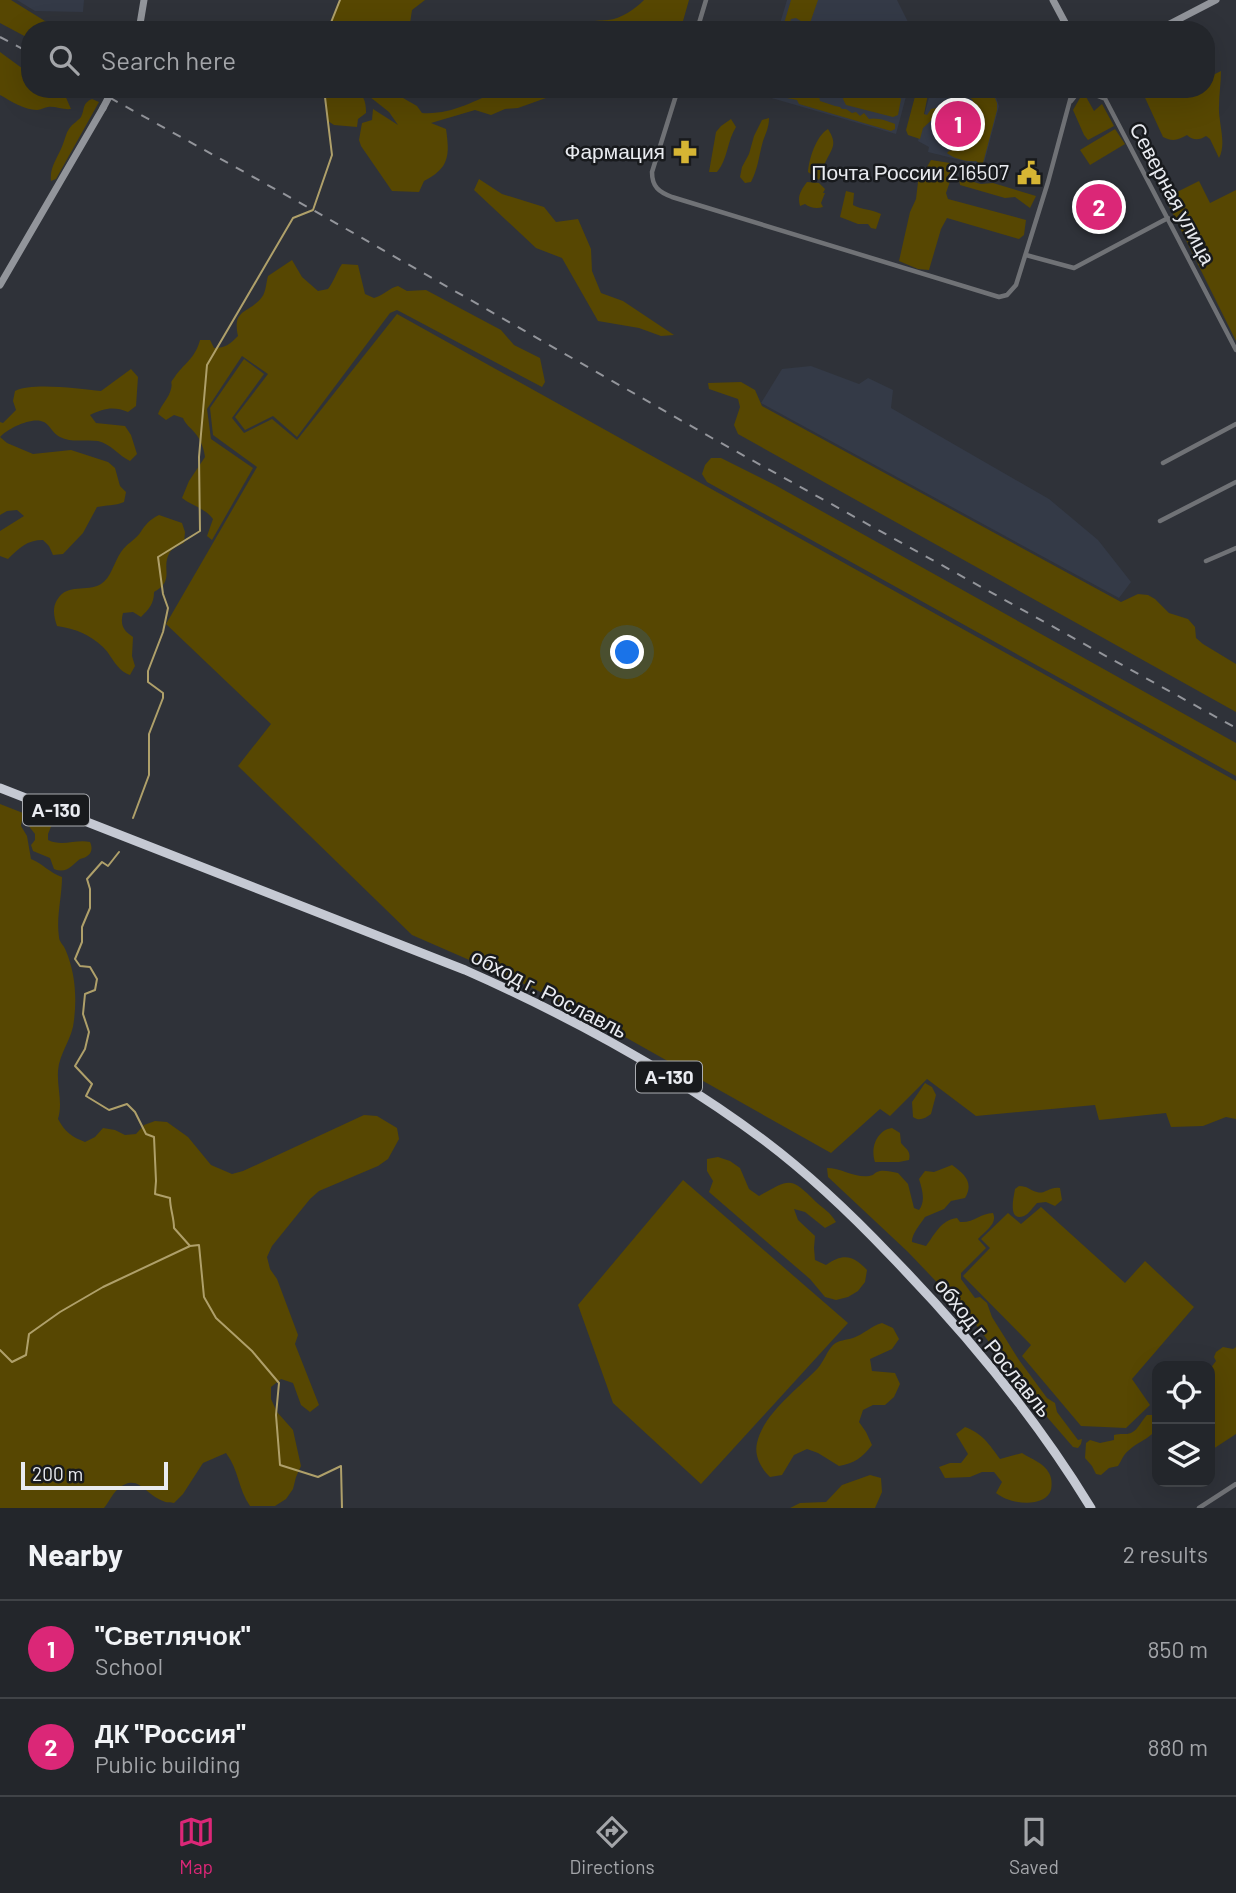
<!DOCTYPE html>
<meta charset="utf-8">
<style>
:root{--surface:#23262b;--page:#2f3237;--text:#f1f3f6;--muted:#a3a5a9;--line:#404347;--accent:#db2777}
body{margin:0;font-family:Barlow,sans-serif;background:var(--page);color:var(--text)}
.controls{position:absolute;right:21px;bottom:21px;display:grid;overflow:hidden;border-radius:14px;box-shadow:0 7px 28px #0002}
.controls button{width:63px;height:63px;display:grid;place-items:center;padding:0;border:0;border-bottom:2px solid var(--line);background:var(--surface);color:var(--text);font:35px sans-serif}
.scale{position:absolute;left:21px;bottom:18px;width:147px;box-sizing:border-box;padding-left:7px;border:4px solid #e9ebf0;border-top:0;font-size:19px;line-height:24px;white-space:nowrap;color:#e9ebf0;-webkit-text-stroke:5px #181a1d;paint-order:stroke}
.you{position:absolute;left:628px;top:653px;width:24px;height:24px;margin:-18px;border:5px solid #fff;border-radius:50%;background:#1a73e8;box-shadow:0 0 0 10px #1a73e833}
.badge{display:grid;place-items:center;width:46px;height:46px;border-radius:50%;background:var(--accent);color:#fff;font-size:23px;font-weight:700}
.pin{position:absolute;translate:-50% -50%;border:4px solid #fff;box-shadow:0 2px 7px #0006}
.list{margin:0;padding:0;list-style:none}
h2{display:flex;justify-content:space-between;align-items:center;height:91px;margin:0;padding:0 28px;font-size:30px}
h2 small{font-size:23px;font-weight:400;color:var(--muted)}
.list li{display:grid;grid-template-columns:46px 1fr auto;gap:21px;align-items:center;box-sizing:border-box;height:98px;padding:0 28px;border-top:2px solid var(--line)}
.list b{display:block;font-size:26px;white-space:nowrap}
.list p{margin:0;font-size:23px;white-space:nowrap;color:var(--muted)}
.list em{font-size:23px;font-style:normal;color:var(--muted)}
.icon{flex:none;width:38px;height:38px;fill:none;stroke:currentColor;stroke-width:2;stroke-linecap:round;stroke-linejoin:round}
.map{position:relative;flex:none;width:1236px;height:1508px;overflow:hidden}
.search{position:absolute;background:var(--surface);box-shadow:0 7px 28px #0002;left:21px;right:21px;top:21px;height:77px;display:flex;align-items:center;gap:18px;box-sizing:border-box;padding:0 24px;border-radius:28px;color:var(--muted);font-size:26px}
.sheet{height:287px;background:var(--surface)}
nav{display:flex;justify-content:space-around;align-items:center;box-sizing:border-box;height:98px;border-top:2px solid var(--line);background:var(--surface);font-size:19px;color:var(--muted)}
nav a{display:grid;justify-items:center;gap:4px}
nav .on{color:var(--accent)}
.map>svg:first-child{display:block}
</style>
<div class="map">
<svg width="1236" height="1508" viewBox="0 0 1236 1508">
<rect width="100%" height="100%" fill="#2f3239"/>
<path fill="#343a47" d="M17 0H84L83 12 35 11Z
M787 0H897L912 30H778Z
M758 89H908L896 134 761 95Z
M931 89H993L999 106 983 167 978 166 977 164 928 152 929 147 918 141Z
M811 366 859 384 868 378 893 390 891 408 1049 499 1098 540 1131 582 1119 598 761 403 782 369Z"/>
<path fill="#574702" d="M0 0H11L53 26 55 30H30V39L0 23Z
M340 0H425L412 10 409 30H328Z
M644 0H689L683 21 682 30H591L585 23C594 20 600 21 608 20 621 19 635 9 644 0Z
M791 0H818L810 23 807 25 796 18 791 19 788 30H782Z
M0 52 30 74V89H54L64 93 71 109C63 110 55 106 48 107 45 107 41 110 37 110 24 110 11 101 0 95Z
M1206 65 1211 76 1221 71C1221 83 1219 94 1219 106 1218 122 1227 143 1219 158L1210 139 1206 136C1200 140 1193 141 1187 135 1178 140 1173 142 1163 137L1141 89H1206Z
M324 89C346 89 367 84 366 113L358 119 357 127 334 125 328 121Z
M360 89 404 90 403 98 417 106 422 113C451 115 474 101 500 90 510 86 556 89 571 89L518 108 505 109 491 115 475 110 431 123 446 129C450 156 449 168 424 181L419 192 392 191 361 146 359 140 362 123 372 120 373 109 398 125 389 112Z
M824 89 819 96 820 101 835 106 840 107 842 109H846L852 113 856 112 860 116 864 113 869 119C876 117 888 121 895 124V129L891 131 799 104 797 100 787 98 785 95 781 98C769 99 770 92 761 90Z
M846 89H873L899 96 901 99 898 115 893 117 846 105 843 99Z
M917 89H929L924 114 927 115 931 109 936 108V116L923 128 920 139 908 135 906 130Z
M965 89H991L997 103V110L983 163 980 164 976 161C968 162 954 159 947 153L949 151 961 147 962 138 957 134 958 131 966 128 968 124 967 117 962 115 964 109 969 111 973 100 965 94Z
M1085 95 1094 111 1102 104 1114 126 1088 140 1084 135 1073 110 1080 98Z
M92 99 99 102 56 179 51 181C49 167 59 156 63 144 65 139 66 133 69 129 72 124 78 121 81 117 85 109 82 103 92 99Z
M769 118C769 127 766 133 763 141 759 155 758 169 751 182L745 183 740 177 742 167 749 154 754 136 762 120Z
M731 119 736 127C727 141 728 159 717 172H709L716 132 721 126Z
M828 129C838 145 832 148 825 163 822 168 822 174 819 180L808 172C809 159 816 136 828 129Z
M1115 129 1125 144 1090 165 1080 150Z
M931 160 956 164 946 193 948 199 1026 220 1024 235 1019 239 947 218 941 229 929 270 918 269 899 261 910 212 916 199 918 182Z
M959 178 981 184 993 183 1036 196 1030 208 1015 197 1005 198 960 185Z
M479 179 502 194 544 207 556 222 578 219 591 249 592 271 601 293 623 301 674 335 661 336 639 328 598 321 562 258 536 248 474 190Z
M1199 181 1210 203 1236 190V341L1165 198Z
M807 182 819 183 825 189 823 193H825L821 203 823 207C817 209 810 208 805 204L800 206C797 196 801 190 807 182Z
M846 191 854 193 853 205C861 210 872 209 881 214L876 229 871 228 868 224H858L840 217Z
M292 260 302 277 318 291 328 289C334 281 336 273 342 264L358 265 365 294 374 298C384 295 389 288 398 286L407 291 426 290 501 330 514 345 540 358 545 382 542 387 397 310 390 313 297 437 273 416 245 430 235 417 268 374 242 356 207 409 211 439 253 468 212 540 207 536 213 519C205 508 192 506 182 498L189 481 205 457C204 449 201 440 195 433 190 427 186 425 183 418L174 415 166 420 158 414C161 405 169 398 171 389 173 381 169 384 174 378 184 363 195 359 200 340H210L214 348C226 348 230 344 238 336 232 308 248 315 262 297 266 292 266 283 268 276Z
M397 314 1236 781V1119L1226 1117 1203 1126 1171 1127 1166 1113 1099 1120 1095 1105 976 1116 927 1079 890 1116 880 1109 831 1153 625 1037 531 987 412 935 238 766 271 724 166 624 257 467 213 435 210 408 244 359 264 374 232 418 244 433 272 419 297 440Z
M131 369 138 377 136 406 128 412C114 406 104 408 90 415L96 423 125 426 131 435 137 454 130 461C119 456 111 444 98 441 86 439 71 443 60 437 53 434 50 425 44 422 33 416 8 428 0 437V422L3 423 16 410 13 401 15 391C33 382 80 389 101 391Z
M741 382 755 390 762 406 1121 602 1138 594 1148 595 1155 599 1169 613 1188 619 1195 627 1196 638 1203 644 1236 664V712L738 434 734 425 740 407 738 399 709 389 708 383Z
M0 437 7 443 33 454 71 450 108 462 115 468 120 486 126 492 124 502C115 506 106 505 97 507L83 533 63 554 53 555 49 546 43 540C27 540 19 548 8 559L0 556V531L24 516 17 510 7 511 0 515Z
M711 458H721L775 485 1236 743V776L707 482 702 474 705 465Z
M159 515 182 523 185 532 184 543C179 545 173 548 170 552 160 568 176 580 154 592 154 604 149 609 141 617L133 612 123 613C120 625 123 630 133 637L132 656 135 666 130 675C116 670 113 657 103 647 89 634 76 629 57 626 54 617 52 608 57 600 68 582 86 593 101 584 111 578 114 562 121 552 126 544 135 540 140 533 146 524 149 520 159 515Z
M0 804 23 813 21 826 27 836 31 859C43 864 50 873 62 877 62 897 56 917 59 937 59 942 64 945 66 951 75 972 77 997 74 1020 73 1038 59 1053 58 1071 57 1089 63 1102 58 1119 65 1132 72 1137 85 1142L95 1137 103 1128 115 1130 125 1135 136 1134 144 1125 155 1121 167 1122 188 1137 211 1165 232 1174 243 1171 364 1115 377 1116 397 1128 399 1139 388 1159 378 1166 319 1191 310 1199 272 1246 267 1257 270 1269 277 1279 298 1335 295 1344 319 1405 310 1412 301 1405 293 1383 281 1379 271 1387V1399L277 1412 293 1430 301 1466 296 1477 293 1489 286 1499 275 1506H250C238 1489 239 1470 226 1453L203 1463 183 1494 174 1503C171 1502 166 1503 163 1501 145 1495 138 1472 118 1489 112 1494 109 1502 104 1508H0Z
M31 815 53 822 48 834V840C62 847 76 839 90 842 94 851 90 857 80 859 71 866 67 874 54 869L50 858 33 851 31 845 35 840V834L28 825 27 819Z
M925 1083 932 1087 936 1095 931 1114C925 1118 920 1122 913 1117L912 1102Z
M892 1128 900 1133 901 1143C907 1150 911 1151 909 1160L899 1162H875C870 1148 877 1130 892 1128Z
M718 1157 730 1161 740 1168 749 1189 759 1196C790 1179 790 1176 816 1202 824 1209 830 1212 836 1222L825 1228 805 1212 794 1209 798 1220 815 1236 814 1248 815 1260 826 1265C843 1253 853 1255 867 1270L865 1282 858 1291 848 1297 836 1300 825 1297 810 1279 709 1192 713 1181 707 1171V1159Z
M952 1165C965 1174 974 1183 965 1198L951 1201 944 1209 925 1217C921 1223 911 1235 912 1242L926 1246C935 1234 941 1220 957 1218L960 1222C974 1223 981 1213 993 1213 998 1224 985 1231 978 1239L986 1248 961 1273V1279L975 1298 980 1297 987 1303 992 1317 1019 1360 1047 1398 1055 1403 1057 1412 1078 1440 1082 1439 1081 1444 1078 1448 1073 1447 1034 1402 971 1318 908 1252 828 1177 827 1168C841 1168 855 1178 869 1176 876 1175 872 1173 880 1171 885 1170 892 1172 898 1173L908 1184 914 1208 919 1210C926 1201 922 1189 919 1179L925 1171 934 1172Z
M683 1180 848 1323 701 1484 613 1403 578 1305Z
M1019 1186C1028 1186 1029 1190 1037 1192 1044 1195 1050 1186 1060 1188L1062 1200 1055 1206 1046 1202 1037 1203C1033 1207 1029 1214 1024 1216 1007 1222 1014 1196 1015 1189Z
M1041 1207 1125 1283 1145 1261 1194 1307 1132 1379 1150 1405 1126 1428 1081 1426 1022 1356 1031 1345 963 1276 990 1248 981 1239 1008 1213 1021 1224Z
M882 1323 893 1328 899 1339 892 1349 870 1359 872 1371 895 1373 900 1384 894 1397 885 1405H873L863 1410 859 1422 866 1432 872 1445C862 1458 855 1463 839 1466L818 1453 807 1449 794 1455 782 1475 770 1477C761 1468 754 1456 757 1443 763 1414 799 1388 818 1368 824 1361 827 1351 833 1345 839 1340 846 1340 853 1338 864 1334 871 1326 882 1323Z
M1223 1347 1233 1349 1236 1347V1434L1210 1451V1369L1216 1361 1214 1357 1216 1352Z
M1147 1415H1152L1157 1429C1148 1440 1137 1442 1128 1451 1123 1455 1122 1460 1118 1466L1109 1468 1101 1475 1096 1474 1092 1466 1085 1458 1086 1443 1090 1440 1100 1443 1114 1440V1435C1120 1433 1126 1435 1131 1433 1138 1430 1142 1420 1147 1415Z
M965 1427C983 1434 989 1444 1000 1459L1022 1453C1031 1459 1044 1463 1049 1473 1052 1478 1052 1485 1051 1490 1045 1508 1011 1505 996 1493L1002 1482 994 1472H982L970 1477 945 1478 939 1467 950 1463H961L968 1454 956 1434Z
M870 1475 881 1478 882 1492 875 1508H790L800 1503 826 1502 842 1485Z"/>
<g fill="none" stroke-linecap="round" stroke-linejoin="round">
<path stroke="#afa06a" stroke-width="2" d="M328 30 340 0
M133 818 149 775V734L163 698V693L148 682V671L163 632 168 608 163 594 158 557 200 531 199 457 207 365 293 218 313 210 332 155 324 89
M119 852 108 866 102 862 87 879 90 889V908L82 927V942L75 959 80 966 90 967 97 979 95 990 85 994 83 1014 89 1032 85 1049 75 1066 92 1084 86 1096 109 1110 127 1104 135 1112 146 1134 154 1137 156 1181 155 1194 170 1198C170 1209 174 1217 174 1228L190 1246 199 1245 204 1297 216 1318 252 1351 279 1383 276 1415 280 1465 318 1477 341 1466 342 1508
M0 1350 12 1362 26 1355 29 1334 60 1312 103 1287 190 1246"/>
<path stroke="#707276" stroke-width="4.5" d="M697 30 706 0
M678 89 652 172C652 187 659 192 672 197L999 297 1007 295 1016 285 1048 182 1073 89
M1100 89 1236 350
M1071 101 1075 96 1085 91 1103 98
M1026 255 1074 268 1168 218
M1163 463 1236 424
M1160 521 1236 482
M1206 561 1236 548
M1199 1508 1236 1484"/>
<path stroke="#92959b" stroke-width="7" d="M1053 0 1069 30
M139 30 144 0
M1158 30 1216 0
M0 285 103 108"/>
<path stroke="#c5c9d3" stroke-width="9" d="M0 788 465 970C569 1016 674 1073 765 1141 810 1175 851 1214 890 1255 965 1332 1035 1416 1091 1508"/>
<path stroke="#93959b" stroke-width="2" stroke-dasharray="9 9" stroke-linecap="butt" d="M0 37 30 53
M94 89 313 210 712 438 1236 728"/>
<path stroke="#92959b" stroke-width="7" d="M103 108 113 89"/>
</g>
<defs>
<g id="pharmacy-bare" transform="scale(1.89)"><path d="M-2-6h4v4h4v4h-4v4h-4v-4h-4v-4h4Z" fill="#d6b534" stroke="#181a1d" stroke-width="2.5" paint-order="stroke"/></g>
<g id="civic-bare" transform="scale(1.89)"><path d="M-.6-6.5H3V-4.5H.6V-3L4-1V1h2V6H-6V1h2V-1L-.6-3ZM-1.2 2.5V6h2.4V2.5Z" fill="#d6b534" stroke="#181a1d" stroke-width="2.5" paint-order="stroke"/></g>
</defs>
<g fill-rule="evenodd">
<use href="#pharmacy-bare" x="685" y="152"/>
<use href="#civic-bare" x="1029" y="173"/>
</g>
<g text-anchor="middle" stroke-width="5" stroke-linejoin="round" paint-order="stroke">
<g fill="#181a1d" stroke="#aaacb1" stroke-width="2">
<rect x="23" y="794.5" width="66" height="31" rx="5"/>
<rect x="636" y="1061.5" width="66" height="31" rx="5"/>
</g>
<g font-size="19" font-weight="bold" fill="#e9ebf0">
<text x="56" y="817">А-130</text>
<text x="669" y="1084">А-130</text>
</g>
<g font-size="21" fill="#e9ebf0" stroke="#181a1d" text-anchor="end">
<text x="665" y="159">Фармация</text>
<text x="1009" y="180">Почта России 216507</text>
</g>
<g font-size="21" fill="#e9ebf0" stroke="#181a1d">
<text transform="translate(1172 194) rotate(62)" y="7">Северная улица</text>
<text transform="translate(549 994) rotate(27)" y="7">обход г. Рославль</text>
<text transform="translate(993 1348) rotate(51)" y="7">обход г. Рославль</text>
</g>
</g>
</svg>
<div class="controls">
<button><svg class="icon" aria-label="locate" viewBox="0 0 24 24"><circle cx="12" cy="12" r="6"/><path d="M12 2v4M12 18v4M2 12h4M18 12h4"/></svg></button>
<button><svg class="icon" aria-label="layers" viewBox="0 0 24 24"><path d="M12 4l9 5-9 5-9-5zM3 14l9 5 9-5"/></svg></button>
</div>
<div class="scale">200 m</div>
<div class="you"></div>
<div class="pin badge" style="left:958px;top:124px">1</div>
<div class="pin badge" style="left:1099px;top:207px">2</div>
<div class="search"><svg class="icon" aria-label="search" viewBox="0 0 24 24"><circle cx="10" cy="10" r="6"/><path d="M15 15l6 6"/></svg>Search here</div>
</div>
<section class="sheet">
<h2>Nearby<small>2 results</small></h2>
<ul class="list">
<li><span class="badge">1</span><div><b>&quot;Светлячок&quot;</b><p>School</p></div><em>850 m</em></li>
<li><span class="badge">2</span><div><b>ДК &quot;Россия&quot;</b><p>Public building</p></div><em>880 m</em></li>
</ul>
</section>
<nav>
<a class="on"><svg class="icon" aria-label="map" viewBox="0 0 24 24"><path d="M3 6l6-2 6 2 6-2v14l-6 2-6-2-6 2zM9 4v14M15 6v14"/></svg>Map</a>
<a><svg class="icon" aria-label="directions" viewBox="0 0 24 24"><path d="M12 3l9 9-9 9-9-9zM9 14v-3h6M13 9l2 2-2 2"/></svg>Directions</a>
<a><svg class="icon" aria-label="saved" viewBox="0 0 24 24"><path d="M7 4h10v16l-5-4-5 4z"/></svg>Saved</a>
</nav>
